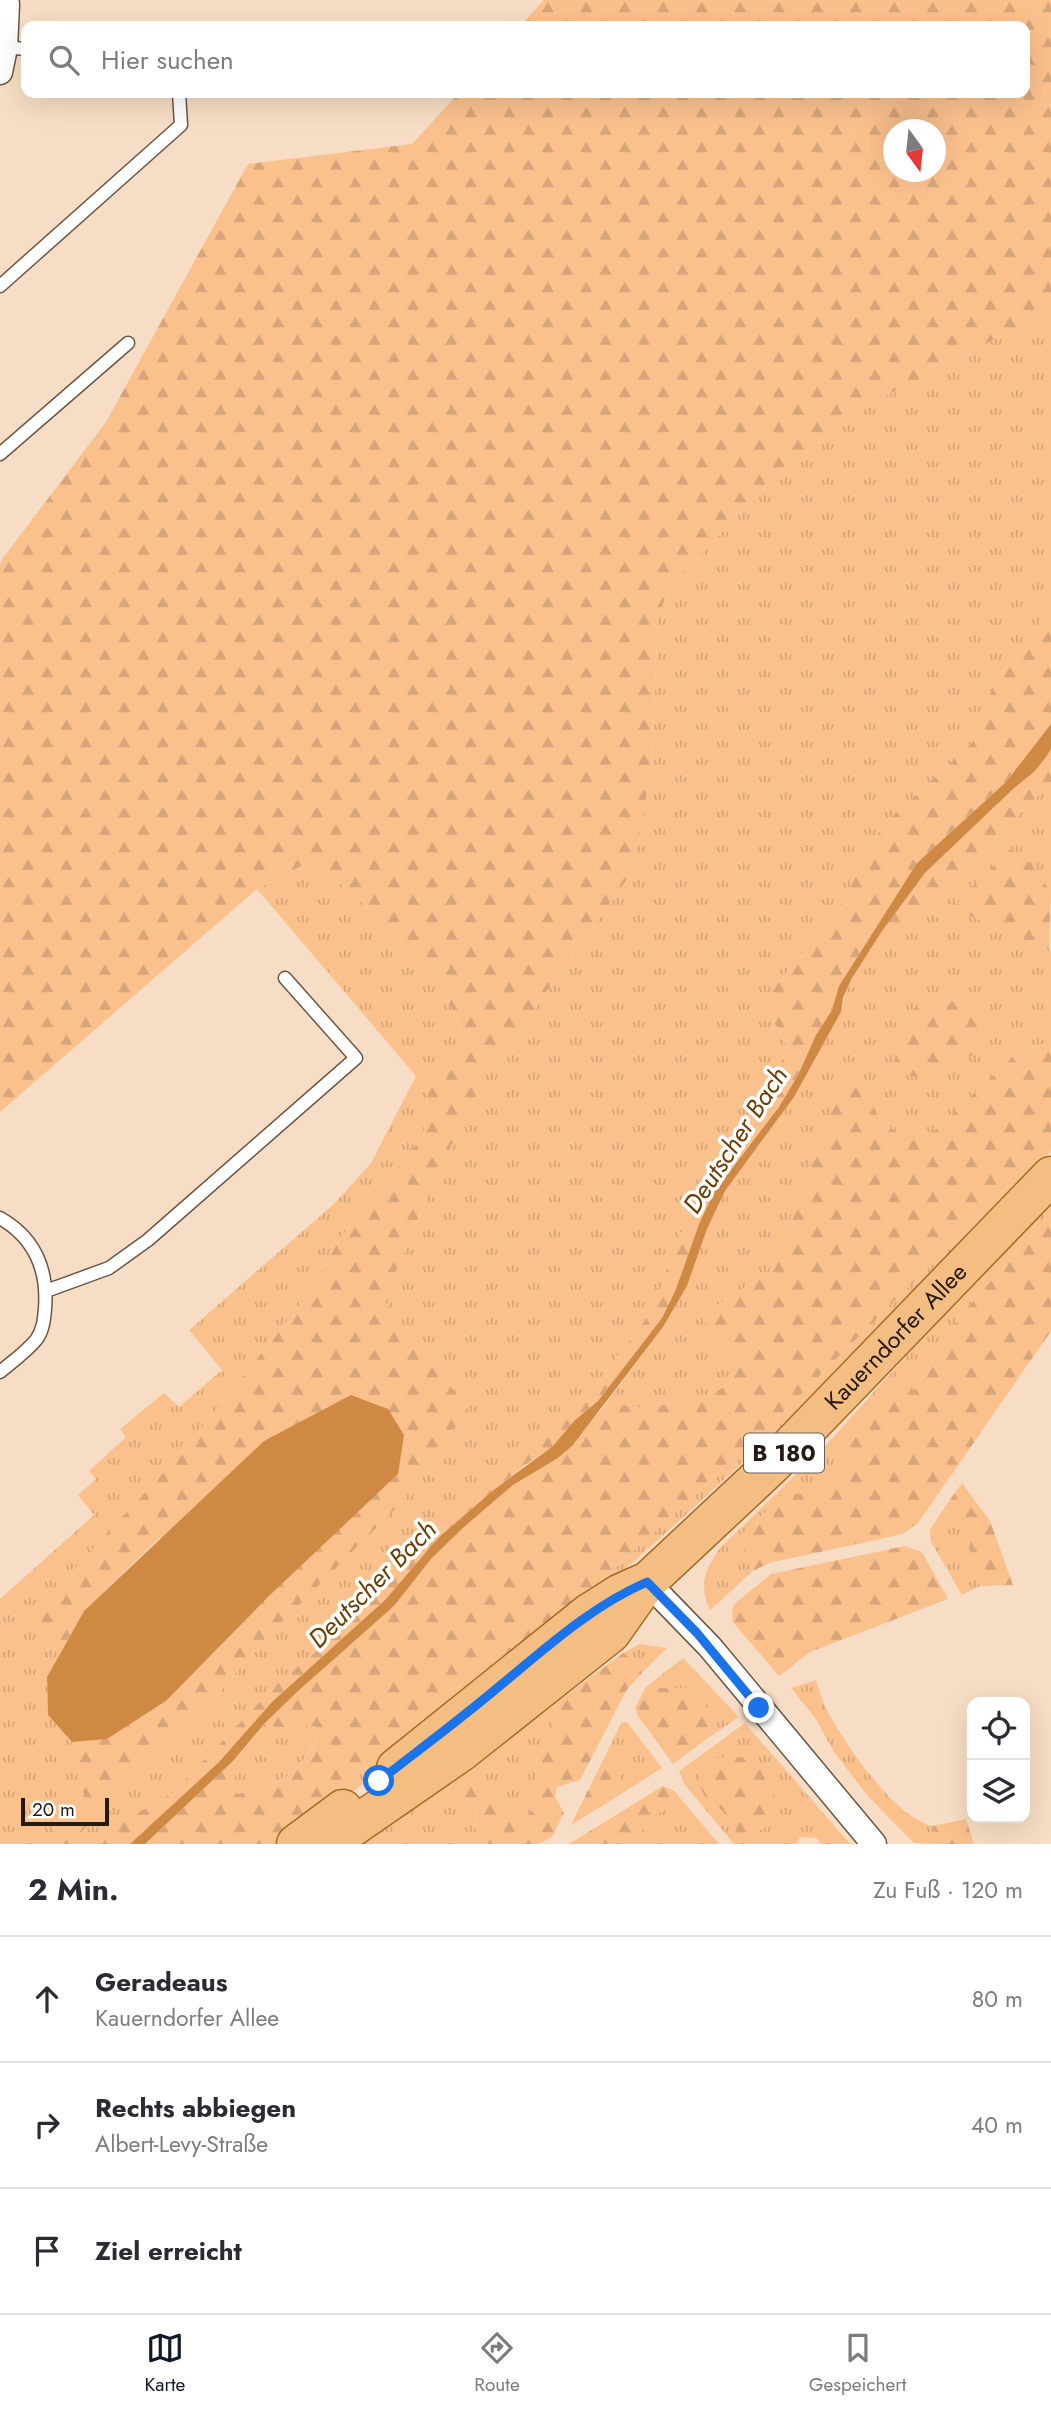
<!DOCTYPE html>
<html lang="de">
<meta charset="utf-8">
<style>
:root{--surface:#fff;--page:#f7f7f7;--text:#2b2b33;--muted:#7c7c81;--line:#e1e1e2;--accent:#111827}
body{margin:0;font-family:Jost,sans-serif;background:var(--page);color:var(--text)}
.controls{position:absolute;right:21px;bottom:21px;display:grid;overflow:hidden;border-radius:14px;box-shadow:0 7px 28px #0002}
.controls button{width:63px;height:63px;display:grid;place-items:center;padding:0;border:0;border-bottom:2px solid var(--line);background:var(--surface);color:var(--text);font:35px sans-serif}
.compass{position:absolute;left:883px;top:119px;width:63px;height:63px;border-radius:50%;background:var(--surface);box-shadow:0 7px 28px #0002;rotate:165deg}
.scale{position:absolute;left:21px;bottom:18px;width:88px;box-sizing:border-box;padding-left:7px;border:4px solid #241a12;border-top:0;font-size:19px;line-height:24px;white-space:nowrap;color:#241a12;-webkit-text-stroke:5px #fff;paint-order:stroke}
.stop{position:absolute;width:21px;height:21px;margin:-16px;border:5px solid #1a73e8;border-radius:50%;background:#fff}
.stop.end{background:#1a73e8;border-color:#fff;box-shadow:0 2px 7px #0008}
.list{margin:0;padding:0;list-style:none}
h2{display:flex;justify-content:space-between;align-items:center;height:91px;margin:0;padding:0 28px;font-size:30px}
h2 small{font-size:23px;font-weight:400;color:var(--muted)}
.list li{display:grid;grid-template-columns:46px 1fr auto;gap:21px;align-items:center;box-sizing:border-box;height:126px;padding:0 28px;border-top:2px solid var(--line)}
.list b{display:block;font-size:26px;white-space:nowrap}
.list p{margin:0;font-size:23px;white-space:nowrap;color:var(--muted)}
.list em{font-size:23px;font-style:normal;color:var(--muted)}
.icon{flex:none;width:38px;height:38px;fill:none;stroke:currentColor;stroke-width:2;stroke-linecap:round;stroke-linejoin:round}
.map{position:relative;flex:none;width:1051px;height:1844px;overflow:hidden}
.search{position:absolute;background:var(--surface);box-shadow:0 7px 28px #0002;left:21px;right:21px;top:21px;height:77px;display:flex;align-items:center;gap:18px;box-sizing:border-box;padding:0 24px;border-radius:14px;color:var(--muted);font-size:26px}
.sheet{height:469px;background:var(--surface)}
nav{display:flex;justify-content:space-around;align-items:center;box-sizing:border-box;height:98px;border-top:2px solid var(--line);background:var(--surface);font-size:19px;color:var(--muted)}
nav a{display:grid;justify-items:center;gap:4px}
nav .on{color:var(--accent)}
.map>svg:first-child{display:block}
</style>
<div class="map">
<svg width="1051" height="1844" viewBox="0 0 1051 1844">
<defs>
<pattern id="grass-tufts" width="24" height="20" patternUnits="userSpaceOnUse" patternTransform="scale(1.75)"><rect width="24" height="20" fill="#fbc18d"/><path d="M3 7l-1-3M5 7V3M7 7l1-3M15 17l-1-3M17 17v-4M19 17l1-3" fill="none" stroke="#d7a579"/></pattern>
<pattern id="forest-firs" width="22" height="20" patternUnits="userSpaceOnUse" patternTransform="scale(1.75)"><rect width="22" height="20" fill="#fbc18d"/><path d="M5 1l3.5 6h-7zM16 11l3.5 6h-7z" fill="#d7a579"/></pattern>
</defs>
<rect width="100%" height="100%" fill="#f7ddc5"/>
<path fill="url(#grass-tufts)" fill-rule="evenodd" d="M1051 316V609L994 683 972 743 882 826 839 907 763 1002 789 1049 678 1239 654 1308 593 1388 433 1533 333 1638 281 1680 172 1793 127 1819 108 1833 101 1844H72L129 1773 197 1718 265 1639 384 1300 435 1178 487 1074 633 871 652 764 658 614 675 581 771 481 860 407 936 373 1005 333Z
M1051 782V893L1033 864 953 908 1049 951 1051 949V1043L1022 1048 934 1131 900 1135 879 1118 865 1092 842 1084 770 1271 701 1316 739 1367 730 1384 705 1397 680 1403 636 1408 608 1401 663 1327 687 1286 707 1229 725 1191 794 1097 841 1012C846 981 866 957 882 931L901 933ZM967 1000 984 1010 947 1066 927 1077 895 1057 902 1034 924 1004Z
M307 863 354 893 448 1000 463 1036 428 1089 424 1135 341 1237 307 1296 181 1454 35 1612 59 1655 47 1677 48 1715 72 1742 84 1796 41 1841 42 1844H0V1599L94 1515 78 1495 96 1479 89 1471 126 1437 120 1429 164 1393 179 1407 222 1370 189 1330 334 1204 371 1163 416 1076 257 889Z
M1012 1194C946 1261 882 1329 815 1394 647 1555 471 1709 281 1844H276L321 1803 604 1578 773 1422 994 1202Z
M1051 1196V1213L959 1317 916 1389 887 1393 841 1472 818 1495 785 1493 745 1553 753 1571 710 1610C699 1583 704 1573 719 1549L826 1445Z
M944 1508 967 1538 980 1586 962 1595 931 1542 930 1530Z
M640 1644 667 1648 642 1673 635 1661 623 1653Z
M683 1658 739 1717 708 1738 709 1711 689 1689 646 1687Z
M816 1680C819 1688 821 1698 825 1706 842 1740 895 1819 933 1826L938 1844 914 1843 867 1795 834 1752 815 1718 791 1688Z
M564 1697 552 1719 555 1734 549 1746 537 1758 535 1769 541 1794 539 1804 523 1818 495 1797 473 1767Z
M627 1722 662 1768 618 1796C621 1776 624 1768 605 1756L621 1723Z
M745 1723 850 1844H821L817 1838 800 1837 797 1844H734L684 1784 679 1771Z
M264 1724C286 1731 293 1725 315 1726L317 1741 294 1773 265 1787 236 1794 233 1761Z
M453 1781C453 1793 463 1799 473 1803 481 1820 468 1829 484 1844H355Z
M680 1798 719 1844H606L646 1829 654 1815 668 1808Z"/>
<path fill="url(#forest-firs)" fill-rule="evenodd" d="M544 0H1051V316L1005 333 936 373 860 407 771 481 675 581 658 614 652 764 633 871 487 1074 435 1178 384 1300 468 1409 402 1502 265 1639 197 1718 129 1773 72 1844H42L41 1841 84 1796 72 1742 107 1739 166 1701 268 1597 398 1474 159 1538 84 1611 59 1655 34 1612 181 1454 307 1296 341 1237 424 1135 428 1089 463 1035 448 1000 354 893 307 863 257 889 0 1112V565L3 558 106 422 248 164 412 144 459 93H1025V26H520ZM894 130H936V172H894Z
M1051 609V724L1006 782 917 863 839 986 832 1010 816 1035 798 1075 779 1107 714 1192 699 1224 676 1289 662 1318 598 1401 574 1421 553 1446 525 1465 439 1537 385 1600 272 1702 219 1762 130 1844H101L108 1833 127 1819 172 1793 281 1680 333 1638 433 1533 593 1388 654 1308 677 1239 789 1049 763 1002 839 907 882 826 972 743 994 683Z
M1051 749V782L901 933 882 931 925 873 1013 789 1034 772Z
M1010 849 1017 860 1033 863 1051 893 1049 951 952 908Z
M967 1000 985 1010V1029L978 1052 927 1077 898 1075 895 1057 902 1034 900 1015 924 1004Z
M1051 1043V1151L1012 1194 994 1202 773 1422 604 1578 321 1803 276 1844H145L233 1761 237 1794 265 1787 294 1773 317 1742 315 1726C293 1725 286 1731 264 1724L297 1692 394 1606 431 1559 464 1527 513 1485 558 1458 573 1445 608 1401 636 1408 680 1403 705 1397 730 1384 739 1367 728 1359 701 1316 770 1271 842 1083 866 1092 879 1118 900 1135 934 1131 1022 1048Z
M1051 1213V1331L918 1523 903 1534 769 1563 753 1571 745 1553 742 1534 785 1493 818 1495 841 1472 843 1440 887 1393 916 1389 959 1317Z
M962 1483 990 1521 1013 1585 980 1586 967 1538 944 1508Z
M905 1546 922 1552 948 1599 810 1652 779 1676 732 1621 733 1605 771 1574Z
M623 1653 635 1661 642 1673 626 1691 580 1780 557 1787 555 1797 564 1813 552 1837 539 1844H484C468 1829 481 1820 474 1804 463 1799 453 1793 453 1781L473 1766 495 1797 523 1818 539 1804 541 1794 535 1769 537 1758 549 1746 555 1734 552 1719 564 1697Z
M646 1687 689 1689 709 1711 708 1738 673 1764 638 1716 635 1708Z
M605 1756C624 1768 621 1776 618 1796L571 1825Z
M730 1756 753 1759 771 1772C776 1792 776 1806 769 1826L752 1834 747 1840 740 1838 722 1810 706 1799 699 1784 700 1770 712 1759Z
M663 1786 675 1791 680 1798 668 1808 654 1815 646 1829 606 1844H569Z
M966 1819 974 1844H938L933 1826Z"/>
<path fill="#d08942" d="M1051 724V749L1046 757 1034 772 1013 789 925 873 882 931 852 978 843 998 841 1012 794 1097 725 1191 707 1229 687 1286 663 1327 573 1445 558 1458 513 1485 464 1527 431 1559 394 1606 297 1692 264 1724 233 1761 145 1844H130L219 1762 272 1702 385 1600 439 1537 495 1489 553 1446 574 1421 598 1401 662 1318 676 1289 699 1224 714 1192 779 1107 798 1075 816 1035 832 1010 839 986 917 863 1006 782Z
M351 1395 388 1409 404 1435 398 1474 268 1597 166 1701 107 1739 72 1742 48 1715 47 1677 84 1611 264 1441Z"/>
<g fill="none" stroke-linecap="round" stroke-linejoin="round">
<g stroke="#6c5642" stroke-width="15">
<path id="lane" d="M3 47 26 49
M0 286 181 125 179 93
M0 454 128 343
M0 1218C35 1238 48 1270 45 1309 44 1320 43 1331 36 1340 26 1352 12 1362 0 1372
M46 1291 109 1268 148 1240 356 1058 285 978"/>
</g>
<g stroke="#6c5642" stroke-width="27">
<path id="street" d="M0 72 5 48 7 4 4 0
M647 1582 710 1647 874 1844"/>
</g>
<g stroke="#a76926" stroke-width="41">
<g id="primary">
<path d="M396 1768 589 1613 619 1594 641 1584"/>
<path d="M296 1844 343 1809"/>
<path id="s1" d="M328 1844 461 1752 611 1633 647 1582 773 1464 1051 1176"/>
</g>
</g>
<use href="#lane" stroke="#fff" stroke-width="12"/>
<use href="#street" stroke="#fff" stroke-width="24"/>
<use href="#primary" stroke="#f4be83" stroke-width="38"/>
</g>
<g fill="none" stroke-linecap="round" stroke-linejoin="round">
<path stroke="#1a73e8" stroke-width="9" d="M379 1781C420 1749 462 1718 502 1684 548 1646 592 1606 647 1582L697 1633 759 1708"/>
</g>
<g text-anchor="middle" stroke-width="7" stroke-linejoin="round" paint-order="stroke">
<rect fill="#fff" stroke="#665f59" stroke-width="2" x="744" y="1433.5" width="80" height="39" rx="5"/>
<g font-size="23" font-weight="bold" fill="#241a12">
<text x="784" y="1461">B 180</text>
</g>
<g font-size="24" fill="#241a12" stroke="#fff">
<text dy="8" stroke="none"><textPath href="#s1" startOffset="765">Kauerndorfer Allee</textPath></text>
</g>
<g font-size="26" font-style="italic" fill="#6d3e04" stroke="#fff">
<text transform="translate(735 1140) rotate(-57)" y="9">Deutscher Bach</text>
<text transform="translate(372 1584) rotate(-45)" y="9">Deutscher Bach</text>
</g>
</g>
</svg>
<div class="controls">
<button><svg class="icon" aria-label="locate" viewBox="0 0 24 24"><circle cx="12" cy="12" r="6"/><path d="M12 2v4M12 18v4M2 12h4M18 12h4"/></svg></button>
<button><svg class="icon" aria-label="layers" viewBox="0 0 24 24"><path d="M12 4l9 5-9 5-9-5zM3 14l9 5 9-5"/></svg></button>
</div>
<svg class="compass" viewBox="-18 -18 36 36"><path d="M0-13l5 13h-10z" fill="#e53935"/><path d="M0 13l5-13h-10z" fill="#7c7c81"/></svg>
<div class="scale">20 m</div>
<div class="stop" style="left:379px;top:1781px"></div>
<div class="stop end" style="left:759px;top:1708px"></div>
<div class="search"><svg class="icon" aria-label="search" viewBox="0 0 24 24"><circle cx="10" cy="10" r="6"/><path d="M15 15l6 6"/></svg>Hier suchen</div>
</div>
<section class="sheet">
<h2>2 Min.<small>Zu Fuß · 120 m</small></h2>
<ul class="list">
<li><svg class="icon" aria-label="ahead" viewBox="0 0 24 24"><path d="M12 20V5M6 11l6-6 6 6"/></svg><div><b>Geradeaus</b><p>Kauerndorfer Allee</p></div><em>80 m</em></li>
<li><svg class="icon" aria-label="right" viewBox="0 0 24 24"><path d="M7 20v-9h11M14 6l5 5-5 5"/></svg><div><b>Rechts abbiegen</b><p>Albert-Levy-Straße</p></div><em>40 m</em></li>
<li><svg class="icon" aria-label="arrive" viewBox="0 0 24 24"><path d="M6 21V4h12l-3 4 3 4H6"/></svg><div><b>Ziel erreicht</b></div></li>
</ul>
</section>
<nav>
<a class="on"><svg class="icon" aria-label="map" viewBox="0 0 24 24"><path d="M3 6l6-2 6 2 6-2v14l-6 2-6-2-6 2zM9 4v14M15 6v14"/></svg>Karte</a>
<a><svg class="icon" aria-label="directions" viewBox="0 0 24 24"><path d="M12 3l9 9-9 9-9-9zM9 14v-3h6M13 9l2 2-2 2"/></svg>Route</a>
<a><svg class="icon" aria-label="saved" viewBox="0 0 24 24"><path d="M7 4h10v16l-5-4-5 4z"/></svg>Gespeichert</a>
</nav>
